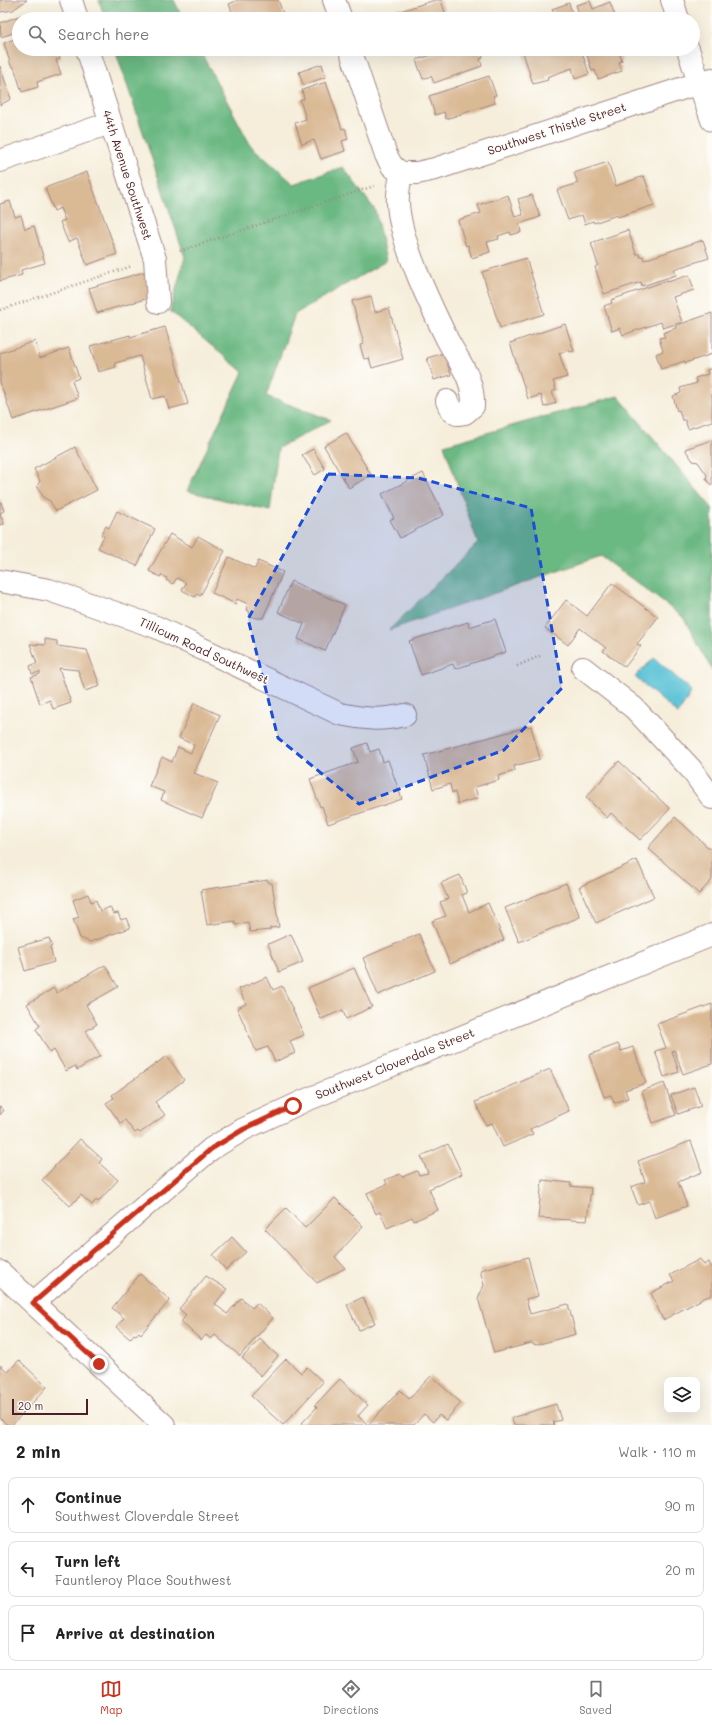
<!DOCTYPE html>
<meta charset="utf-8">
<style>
:root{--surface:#fff;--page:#f6f6f6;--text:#222;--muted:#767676;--line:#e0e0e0;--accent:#c8321e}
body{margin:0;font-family:Mali,sans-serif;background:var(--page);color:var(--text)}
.controls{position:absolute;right:12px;bottom:12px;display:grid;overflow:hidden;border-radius:8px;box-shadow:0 4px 16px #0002}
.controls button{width:36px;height:36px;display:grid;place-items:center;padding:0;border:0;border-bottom:1px solid var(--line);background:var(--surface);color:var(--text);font:20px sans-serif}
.scale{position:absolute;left:12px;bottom:10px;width:76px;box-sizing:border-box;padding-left:4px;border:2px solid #4a1f2b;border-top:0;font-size:11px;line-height:14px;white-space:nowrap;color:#4a1f2b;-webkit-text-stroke:3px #fdfcf7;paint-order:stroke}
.stop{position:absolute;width:12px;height:12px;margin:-9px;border:3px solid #c8321e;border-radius:50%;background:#fff}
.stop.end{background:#c8321e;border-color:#fff;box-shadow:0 1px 4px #0008}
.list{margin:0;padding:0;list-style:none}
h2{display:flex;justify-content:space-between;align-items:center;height:52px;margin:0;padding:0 16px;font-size:17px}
h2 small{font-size:13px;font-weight:400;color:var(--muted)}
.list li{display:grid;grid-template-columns:26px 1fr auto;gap:12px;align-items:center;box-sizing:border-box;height:56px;margin:0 8px 8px;padding:0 8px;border:1px solid var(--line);border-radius:8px}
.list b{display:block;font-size:15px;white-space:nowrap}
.list p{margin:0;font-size:13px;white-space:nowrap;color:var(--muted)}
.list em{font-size:13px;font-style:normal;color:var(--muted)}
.icon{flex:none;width:22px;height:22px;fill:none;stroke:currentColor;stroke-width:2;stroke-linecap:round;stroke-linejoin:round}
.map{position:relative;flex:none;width:712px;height:1425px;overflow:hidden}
.search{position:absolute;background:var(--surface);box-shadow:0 4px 16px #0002;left:12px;right:12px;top:12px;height:44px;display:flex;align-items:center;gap:10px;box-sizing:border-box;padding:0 14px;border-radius:22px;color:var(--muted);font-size:15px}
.sheet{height:244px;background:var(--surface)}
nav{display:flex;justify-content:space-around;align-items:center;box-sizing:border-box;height:56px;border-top:1px solid var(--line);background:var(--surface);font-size:11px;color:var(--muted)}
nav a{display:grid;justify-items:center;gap:2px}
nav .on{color:var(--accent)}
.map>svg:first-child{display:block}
</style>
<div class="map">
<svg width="712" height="1425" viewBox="0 0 712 1425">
<rect width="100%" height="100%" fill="#fdfcf7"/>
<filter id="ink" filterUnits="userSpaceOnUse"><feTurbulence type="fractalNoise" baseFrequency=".025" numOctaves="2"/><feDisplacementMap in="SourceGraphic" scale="8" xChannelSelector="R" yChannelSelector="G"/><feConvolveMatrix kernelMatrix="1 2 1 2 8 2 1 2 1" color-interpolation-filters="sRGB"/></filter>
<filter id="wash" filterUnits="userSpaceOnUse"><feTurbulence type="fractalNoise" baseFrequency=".012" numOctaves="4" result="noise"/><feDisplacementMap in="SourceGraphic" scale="16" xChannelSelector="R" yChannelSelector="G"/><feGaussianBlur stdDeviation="0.9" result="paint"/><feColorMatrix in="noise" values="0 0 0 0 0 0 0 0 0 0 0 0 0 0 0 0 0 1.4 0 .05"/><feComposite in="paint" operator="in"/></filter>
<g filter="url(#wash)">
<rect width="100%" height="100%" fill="#f6eedb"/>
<path fill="#6ab882" stroke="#5a6c56" d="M99 0H174L183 19H105Z
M115 49H199L251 146 294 184 343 167 375 210 386 261 295 314 266 396 331 420 278 448 270 511 187 491 243 372 170 311 185 257Z
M618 396 712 508V670L683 617 601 556 389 630 478 543 444 445Z"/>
<path fill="#5ac2d7" stroke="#527081" d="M654 658 692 691 678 714 635 677Z"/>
<g id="blocks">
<path fill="#dab995" d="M0 0H27L13 10 0 12Z
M238 0H278L285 19H251V18L235 19 229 4Z
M435 0H441L447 19H399L397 12Z
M590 1 593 9 610 2 616 19H575L574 15 579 14 576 5Z
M569 3 574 19H556L552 9Z
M22 15 24 19H19V31L1 37 0 23Z
M19 37V49H57L60 59 56 60 61 74 37 82 38 87 22 92 14 67 11 66 4 43Z
M449 49H480L483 58 480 59 482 66 434 83 431 76 423 79 416 60Z
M522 49H581L589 74 575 79 572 68 547 77 548 80 533 84Z
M585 49H618L622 61 619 62 622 71 598 79 595 70 592 71Z
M322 64 326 77 303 85 299 72Z
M0 66 11 99 0 105Z
M489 76 496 95 493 96 495 103 446 119 444 112 435 115 429 96Z
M326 82 342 129 345 128 348 139 342 141 345 151 321 159 314 140 302 144 295 123 306 119 300 100 304 99 302 90Z
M608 162 616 186 644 176 654 205 618 217 617 215 594 223 593 221 585 224 582 215 568 220 557 190 578 183 574 173Z
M87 172 117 254 87 265 77 238 68 242 60 222 65 220 60 208 54 211 45 188Z
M508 195 515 217 523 215 518 199 532 195 540 217 519 224 521 232 511 235 510 232 498 236 499 239 487 242 490 252 472 258 468 245 466 246 458 220 481 213 478 205Z
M10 201 15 217 21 215 25 229 34 226 45 263 21 270 22 275 0 281V204Z
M628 230 636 254H639L640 257 643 256 644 260 703 240 709 258 674 269 676 275 642 286 641 282 604 294 595 267 598 265 591 243Z
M526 258 544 314 500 328 482 272Z
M144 272 152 297 97 313 89 288Z
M689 275 694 290 673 297 682 322 663 328 661 322 623 335 620 328 612 331 604 306 612 303 611 300 668 280V282Z
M371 296 375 312 389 308 403 359 372 368 369 358 364 359 360 345 364 344 352 301Z
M712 313V354L685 363V361L661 369 656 354 663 351 659 338 665 337 663 333 676 328 675 326Z
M565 324 574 351 570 352 569 350 559 353 567 377 553 381 556 390 552 392 556 403 544 407 541 395 528 399 510 343Z
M165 327 188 404 169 409 165 396 152 399 140 356 115 363 116 367 98 372 90 346 130 335V337Z
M35 341 40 358 69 348 79 378 72 381 78 398 13 420 0 382V353Z
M444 353 451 375 434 380 427 358Z
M712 368V421L688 429 685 420H682L679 410 677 411 673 396 681 393 680 388 697 383 695 378 708 374 707 370Z
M346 433 371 475 349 488 324 446Z
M712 440V486L706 479 707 475 698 462 693 461 685 449Z
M75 447 97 490 56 511 50 501 44 498 37 486 40 481 34 469Z
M313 449 325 469 315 475 302 455Z
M423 473 444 515 400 538 390 520 394 518 382 494Z
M0 499 4 511 0 513 4 524 0 525Z
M117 511 155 529 137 566 98 548 104 536 101 535 106 526 109 528Z
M170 534 192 547 198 536 225 551 200 596 197 594 195 597 182 590 186 583 177 578 173 584 166 580 167 578 161 575 160 577 149 571Z
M229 557 255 569 258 561 283 572 263 618H256L250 616 249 611 246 610 248 604 237 599 236 604 212 593Z
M291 581 345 605 325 651 298 639 304 624 278 612Z
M612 583 658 617 637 644 641 646 625 667 603 651 606 648 580 628 568 645 545 628 566 600 587 616Z
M495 619 506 652 455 669 453 664 421 675 409 641 468 622 469 627Z
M45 639 57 641V646L87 650 100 686 85 691 78 670 59 668 71 703 53 709 50 700 40 704 31 677 40 674V672L32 674 30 666 37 663 30 644 45 645Z
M194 703 220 715 194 773 218 783 202 818 161 800 164 792 149 786 162 757 172 762 178 747 191 753 194 745 179 738Z
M531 726 540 759 514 766 515 771 498 776 499 780 475 787 478 798 458 804 455 792 452 793 450 784 433 789 424 755Z
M367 743 370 752 379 749 383 762 388 760 402 799 328 824 322 806 320 807 310 779 358 762 353 748Z
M619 761 670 809 640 840 611 813 607 818 586 797Z
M675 817 712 851V880L699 894 648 848Z
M637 860 654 897 596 923 579 887Z
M460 875 467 893 462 895 469 912 488 903 504 940 450 964 432 921 446 916 440 902 448 899 441 883Z
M268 880 269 883H272L279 927 270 928V930L250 932 248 922 235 925V921L207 925 201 890Z
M566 883 580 917 519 942 505 908Z
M88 894 91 902 96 900 100 911 110 907 113 914 118 913 121 920 126 918 130 928 90 942 80 938 73 919 79 917 73 900Z
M291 934 303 962 279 972 268 944Z
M419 934 435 971 378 995 363 958Z
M49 938 52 946 50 947 54 962 25 971 18 947Z
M105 965 118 987 86 1005 97 1024 86 1031 100 1056 77 1070 75 1066 66 1071 54 1050 50 1053 36 1029 40 1026 27 1004 54 988 57 993Z
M354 968 372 1007 346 1019 343 1010 321 1019 308 988Z
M267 977 273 990 282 986 304 1035 290 1041 295 1053 275 1062 268 1047 256 1051 237 1008 246 1004 239 989Z
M712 1004V1064L683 1074 674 1050 672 1051 679 1072 664 1077 655 1051 666 1048 657 1024Z
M618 1044 621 1051 633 1047 646 1083 625 1090 628 1098 614 1103 611 1095 604 1097 589 1055Z
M167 1056 184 1080 155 1102 165 1115 140 1133 138 1131 135 1133 125 1120 121 1124 106 1103 114 1098 112 1095Z
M550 1069 569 1111 530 1129 533 1134 503 1147 492 1123 486 1125 475 1102Z
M664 1083 676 1115 653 1123 642 1091Z
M694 1087 701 1106 678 1114 671 1095Z
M0 1106 4 1110 0 1115Z
M80 1139 102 1159 99 1163 118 1180 98 1202 96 1200 92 1205 81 1195 70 1206 42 1180Z
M691 1141 702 1172 678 1182 687 1206 655 1218 649 1201 638 1205 631 1187 645 1182 638 1161Z
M448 1144 462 1174 429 1189 438 1210 414 1221 412 1217 387 1228 380 1212 376 1214 367 1193 387 1184 385 1180 400 1174 402 1177 417 1171 419 1175 428 1173 421 1156Z
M542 1180 571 1183 570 1186 591 1188 587 1221 538 1218Z
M335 1198 363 1226 335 1257 345 1268 317 1283 265 1229 286 1208 305 1228Z
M232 1237 246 1252 226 1270 213 1255Z
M528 1257 538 1296 526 1299 530 1314 568 1304 576 1334 536 1345 531 1343 494 1353 478 1298 484 1285 480 1270Z
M700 1259 704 1265 709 1262 712 1268V1295L704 1298 663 1320 651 1293 674 1281 670 1275Z
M140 1274 170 1300 141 1334 139 1332 136 1335 134 1334 130 1339 116 1327 124 1318 112 1308Z
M206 1276 227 1289 215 1304 227 1314 241 1298 252 1308 257 1303 273 1318 240 1356 215 1335 211 1339 206 1335 201 1340 181 1322 186 1315 179 1309Z
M363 1297 375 1323 359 1330 347 1305Z
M260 1339 278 1356 261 1376 242 1358Z
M286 1359 301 1373 307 1367 323 1382 283 1425 251 1396Z
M19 1360 47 1387 12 1425H7L0 1418V1365L8 1372Z
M431 1376 461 1403 446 1420 439 1415 433 1422 424 1414 414 1425H304L302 1423 317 1407 315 1405 340 1379 368 1405 358 1416 368 1425 400 1390 409 1399Z
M556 1404 561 1420 553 1422 554 1425H514L511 1418Z"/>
</g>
</g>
<g filter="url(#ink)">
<use href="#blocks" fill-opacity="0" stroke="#a08683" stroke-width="1"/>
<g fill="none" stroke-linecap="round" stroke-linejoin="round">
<g stroke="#a08683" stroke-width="24">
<path id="minor" d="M71 0 77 19
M334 0 341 19
M87 49 155 259 158 302
M350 49 386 155 392 166 401 173
M0 161 110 123
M401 173H417L435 169 699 83 712 120
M401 173C400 182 397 193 398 203 400 242 430 304 447 339 459 362 474 379 473 406L465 413 457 414 451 410 447 401
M0 581 49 590 156 627 340 714C366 719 379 721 405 715
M583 668 634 708 691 769 712 798
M0 1272 164 1425
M33 1303 211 1149 244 1129 304 1101 712 935"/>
</g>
<g stroke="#a08683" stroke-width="24">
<path id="major" d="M672 0 678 19
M688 49 699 83 712 79"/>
</g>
<path stroke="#a08683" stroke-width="2.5" stroke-dasharray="1 3" stroke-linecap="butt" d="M180 251 374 186
M0 310 132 266
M517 666 540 656"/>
<use href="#minor" stroke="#fff" stroke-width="22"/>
<use href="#major" stroke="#fff" stroke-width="22"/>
</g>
</g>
<g fill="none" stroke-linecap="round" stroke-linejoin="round" filter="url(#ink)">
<path stroke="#c8321e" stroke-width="5" d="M99 1364 33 1303 211 1149 244 1129 293 1106"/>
</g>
<path fill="#1d4ed8" fill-opacity="0.2" stroke="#1d4ed8" stroke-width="3" stroke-dasharray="8 5" stroke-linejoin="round" d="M328 474 418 478 531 508 562 688 504 750 359 804 278 738 248 619Z"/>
<g text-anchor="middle" stroke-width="3" stroke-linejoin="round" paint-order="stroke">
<g font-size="12" fill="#4a1f2b" stroke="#fdfcf7">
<text transform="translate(557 129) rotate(-18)" y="4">Southwest Thistle Street</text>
<text transform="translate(127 175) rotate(72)" y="4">44th Avenue Southwest</text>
<text transform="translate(204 651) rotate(25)" y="4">Tillicum Road Southwest</text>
<text transform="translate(395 1064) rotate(-22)" y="4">Southwest Cloverdale Street</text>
</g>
</g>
</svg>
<div class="controls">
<button><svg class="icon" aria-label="layers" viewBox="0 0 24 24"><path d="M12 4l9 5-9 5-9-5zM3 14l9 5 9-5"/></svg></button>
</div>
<div class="scale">20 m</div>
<div class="stop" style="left:293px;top:1106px"></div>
<div class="stop end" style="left:99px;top:1364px"></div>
<div class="search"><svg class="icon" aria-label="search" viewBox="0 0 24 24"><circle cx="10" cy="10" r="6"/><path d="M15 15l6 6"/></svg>Search here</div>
</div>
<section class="sheet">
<h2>2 min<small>Walk · 110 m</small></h2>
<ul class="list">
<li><svg class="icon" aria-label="ahead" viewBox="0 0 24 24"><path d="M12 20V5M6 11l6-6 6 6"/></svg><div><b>Continue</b><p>Southwest Cloverdale Street</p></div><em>90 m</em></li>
<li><svg class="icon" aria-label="left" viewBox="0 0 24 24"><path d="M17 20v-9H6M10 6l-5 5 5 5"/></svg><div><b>Turn left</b><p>Fauntleroy Place Southwest</p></div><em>20 m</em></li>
<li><svg class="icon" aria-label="arrive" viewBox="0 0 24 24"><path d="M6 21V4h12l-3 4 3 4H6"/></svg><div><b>Arrive at destination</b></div></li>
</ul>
</section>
<nav>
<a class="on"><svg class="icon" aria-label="map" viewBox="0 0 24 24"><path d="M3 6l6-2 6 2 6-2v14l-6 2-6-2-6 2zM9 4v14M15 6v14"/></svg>Map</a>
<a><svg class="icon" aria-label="directions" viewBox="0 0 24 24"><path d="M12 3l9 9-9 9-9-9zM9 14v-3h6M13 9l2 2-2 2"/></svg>Directions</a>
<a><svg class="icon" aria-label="saved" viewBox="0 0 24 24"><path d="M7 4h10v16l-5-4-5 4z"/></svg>Saved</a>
</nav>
